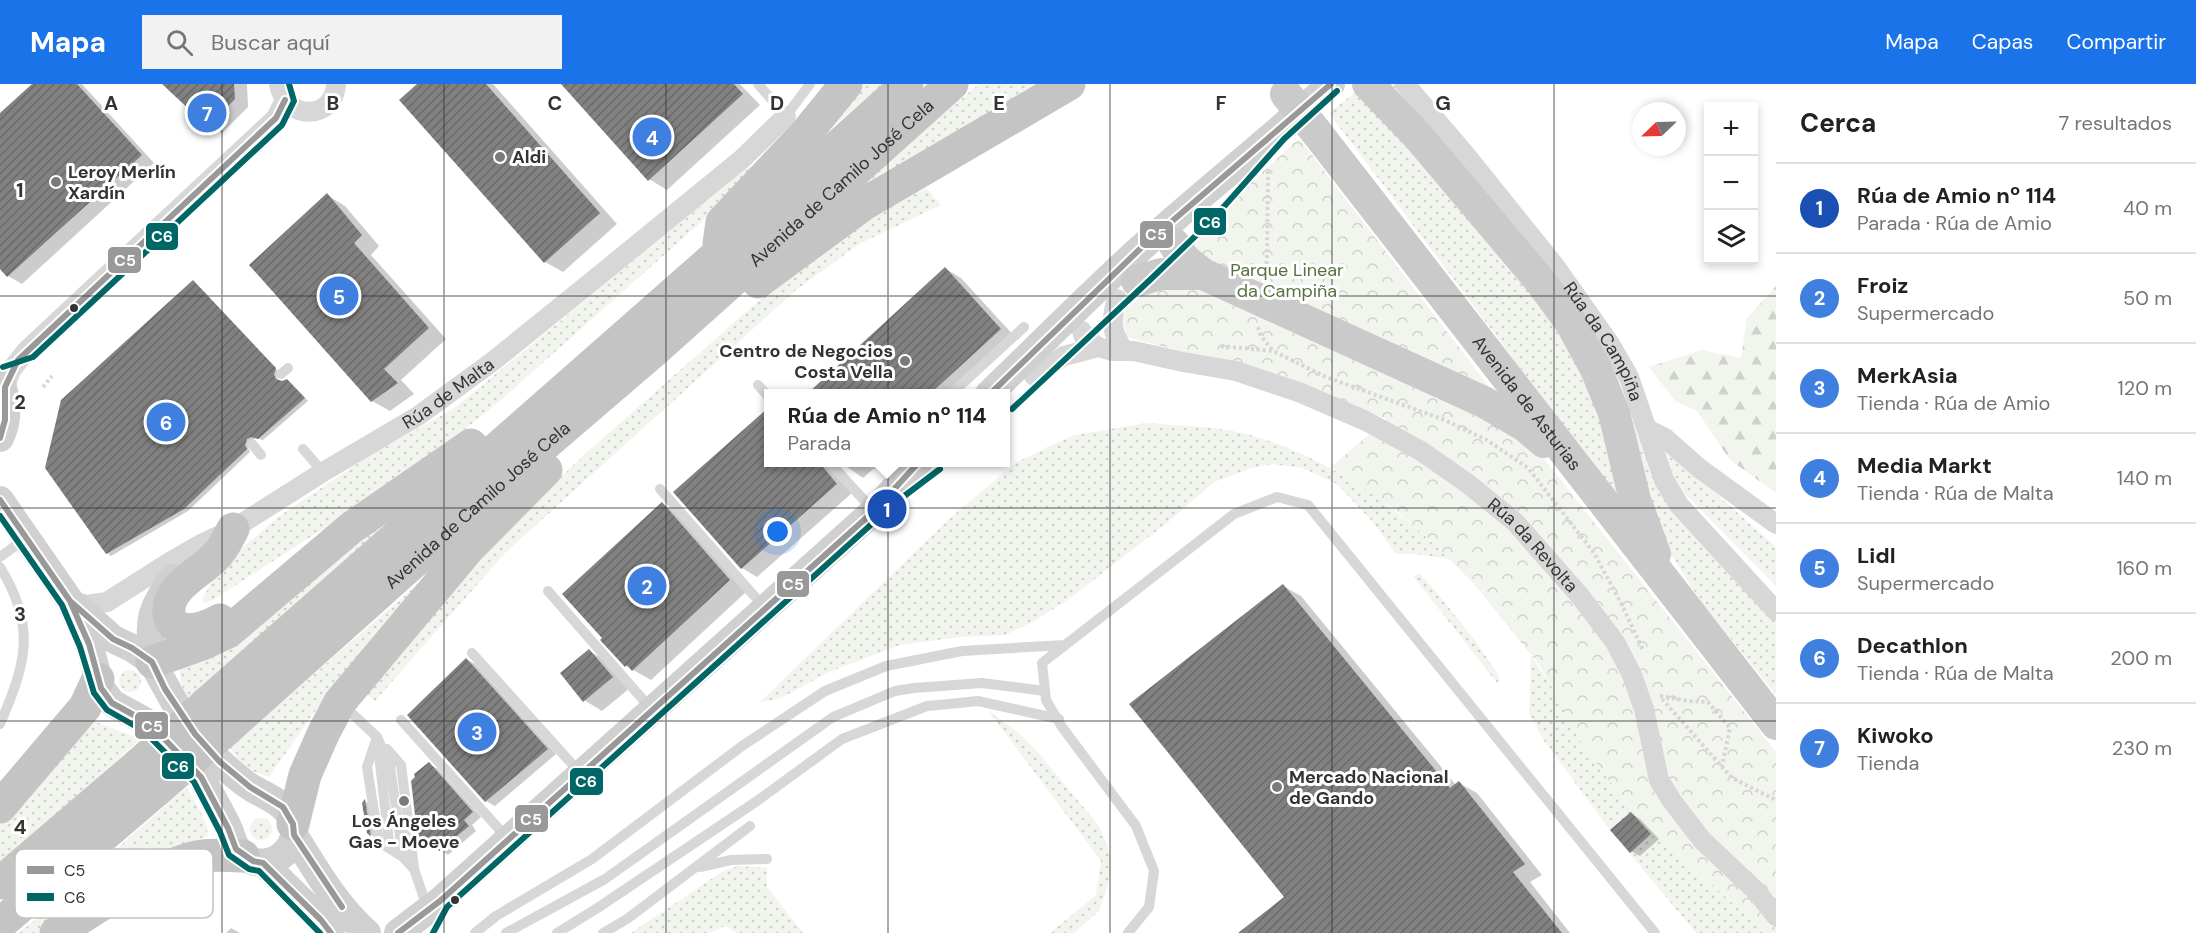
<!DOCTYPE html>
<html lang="es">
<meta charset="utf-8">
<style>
:root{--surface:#fff;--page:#f2f2f2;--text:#202124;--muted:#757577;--line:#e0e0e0;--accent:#1a73e8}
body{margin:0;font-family:"DM Sans",sans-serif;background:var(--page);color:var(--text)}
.controls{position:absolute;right:18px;top:18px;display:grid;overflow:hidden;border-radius:0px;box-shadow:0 3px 9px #0003}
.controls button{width:54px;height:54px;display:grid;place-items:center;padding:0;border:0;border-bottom:2px solid var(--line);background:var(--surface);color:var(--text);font:30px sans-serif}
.compass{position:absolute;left:1632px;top:18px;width:54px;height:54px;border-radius:50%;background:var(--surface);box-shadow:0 3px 9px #0003;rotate:247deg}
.you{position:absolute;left:778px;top:448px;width:21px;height:21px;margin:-15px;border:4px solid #fff;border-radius:50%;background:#1a73e8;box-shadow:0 0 0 9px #1a73e833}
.badge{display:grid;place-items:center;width:39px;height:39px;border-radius:50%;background:var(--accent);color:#fff;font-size:20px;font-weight:700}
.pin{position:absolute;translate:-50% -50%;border:3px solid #fff;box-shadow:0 2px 6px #0006}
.popup{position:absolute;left:764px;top:305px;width:246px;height:78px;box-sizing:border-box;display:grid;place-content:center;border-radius:0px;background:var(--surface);filter:drop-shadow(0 2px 4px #0005);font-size:20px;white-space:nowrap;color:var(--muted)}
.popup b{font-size:22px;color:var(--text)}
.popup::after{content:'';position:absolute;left:50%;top:100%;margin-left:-12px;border:12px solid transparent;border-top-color:var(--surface)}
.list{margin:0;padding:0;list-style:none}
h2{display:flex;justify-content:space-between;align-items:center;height:78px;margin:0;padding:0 24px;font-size:26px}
h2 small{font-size:20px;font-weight:400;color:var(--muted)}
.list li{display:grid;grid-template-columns:39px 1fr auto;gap:18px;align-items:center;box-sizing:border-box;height:90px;padding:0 24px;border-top:2px solid var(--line)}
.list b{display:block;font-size:22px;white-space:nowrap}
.list p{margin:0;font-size:20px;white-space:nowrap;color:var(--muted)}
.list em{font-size:20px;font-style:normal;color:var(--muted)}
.icon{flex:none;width:33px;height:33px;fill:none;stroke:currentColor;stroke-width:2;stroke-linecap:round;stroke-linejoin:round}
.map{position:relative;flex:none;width:1776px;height:849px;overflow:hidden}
header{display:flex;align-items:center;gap:36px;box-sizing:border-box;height:84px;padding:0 30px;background:var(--accent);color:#fff}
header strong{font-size:28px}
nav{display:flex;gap:33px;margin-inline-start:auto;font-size:21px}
.search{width:420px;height:54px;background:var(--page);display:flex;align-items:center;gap:15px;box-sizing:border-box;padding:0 21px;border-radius:0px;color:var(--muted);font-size:22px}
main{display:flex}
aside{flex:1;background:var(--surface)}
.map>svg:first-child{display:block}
</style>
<header>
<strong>Mapa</strong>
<div class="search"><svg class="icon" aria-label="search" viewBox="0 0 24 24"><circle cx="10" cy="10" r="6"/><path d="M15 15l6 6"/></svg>Buscar aquí</div>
<nav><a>Mapa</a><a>Capas</a><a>Compartir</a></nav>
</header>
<main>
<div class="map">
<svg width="1776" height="849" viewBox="0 0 1776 849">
<defs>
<pattern id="grass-dots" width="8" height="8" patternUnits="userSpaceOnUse" patternTransform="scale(1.5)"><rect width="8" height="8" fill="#f1f5ed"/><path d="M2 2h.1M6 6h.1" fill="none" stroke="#cfd2cc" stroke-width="1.8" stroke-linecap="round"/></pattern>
<pattern id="forest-firs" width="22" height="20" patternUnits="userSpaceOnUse" patternTransform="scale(1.5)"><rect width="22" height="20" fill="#f1f5ed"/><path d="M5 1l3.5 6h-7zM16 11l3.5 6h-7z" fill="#cfd2cc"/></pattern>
<pattern id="park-crowns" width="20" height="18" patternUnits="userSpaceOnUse" patternTransform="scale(1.5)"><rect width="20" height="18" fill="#f1f5ed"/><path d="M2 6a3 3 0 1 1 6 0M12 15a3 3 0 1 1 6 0" fill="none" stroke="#cfd2cc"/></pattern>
<pattern id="building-hatch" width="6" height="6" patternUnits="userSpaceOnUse" patternTransform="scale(1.5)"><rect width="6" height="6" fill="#818181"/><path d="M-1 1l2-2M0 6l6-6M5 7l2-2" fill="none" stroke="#6a6a6a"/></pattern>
</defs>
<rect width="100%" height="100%" fill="#fff"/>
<path fill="url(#grass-dots)" d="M857 0H883L831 44Z
M979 0H1042L852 108Z
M1382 0H1396L1605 272 1631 314 1650 379 1776 534V611L1699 515 1668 465 1619 323Z
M1356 8 1424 78 1530 200 1581 280 1607 341 1623 421 1329 29Z
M761 80 718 123 501 316 417 384 213 516 204 519 202 516 218 485 278 433 369 372 453 325 747 84Z
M926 104 941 121 859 160 796 206 505 469 375 617 365 609 451 508 528 424 584 371 789 190 846 148Z
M1147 339C1182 342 1223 342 1257 353 1330 376 1395 420 1449 475L1415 470H1396L1371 436 1337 400 1303 384 1272 380 1249 385 1214 398 1168 438 1073 512 1036 536 1005 551 959 553 900 561 829 588 781 614 759 619 948 436 1015 379 1074 351Z
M1665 364 1776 463V502L1685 410 1673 393Z
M397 432 326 498 187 614 181 599 178 578 351 461Z
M439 481 333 602 269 693 244 684 230 664Z
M1420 490 1439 511 1476 558 1499 592 1498 600 1413 492Z
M1531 572 1554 606 1583 661 1668 760 1765 849H1696L1610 746 1545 658 1529 630Z
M119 597a11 11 0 1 1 22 0a11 11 0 1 1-22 0Z
M988 626 1018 648 1036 666 1099 742 1106 758 1111 773V788L1105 810 1099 827 1074 849H1050L1096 811 1101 777Z
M88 635 140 655 26 762 0 782V740Z
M187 703 206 739 208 752 169 766 40 849H18L39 833Z
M250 745a11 11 0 1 1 22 0a11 11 0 1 1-22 0Z
M738 782 767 784V803L803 849H738L725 842 710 849H631L723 787Z"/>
<path fill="url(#forest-firs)" d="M1776 202V409L1730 376 1697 327 1675 317 1649 283 1701 266 1741 274 1747 234Z"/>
<path fill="url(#park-crowns)" d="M1299 54 1552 385 1776 668V849H1765L1752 837 1668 760 1621 713 1583 661 1540 582 1474 500 1429 455 1396 426 1331 383 1387 335 1267 290 1127 253 1123 233 1131 216 1190 156Z"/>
<path fill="#0003" d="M34 0H82L154 79 22 200 8 192 0 183V31Z
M164 0H247L248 23 222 49 209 42Z
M419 0H493L617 140 563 188 545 178Z
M563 0H740L760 21 667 106 649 95Z
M327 111 345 122 379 162 371 171 446 255 401 296 414 310 390 327 372 317Z
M946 185 961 194 1016 254 956 310H810Z
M193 198 279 288 277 294 279 298 291 299 308 317 263 356 256 354 251 356 248 364 250 368 188 427 111 472 107 469Z
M768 326V378H881L863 394 843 380 839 381 852 409 757 493 742 484 675 408Z
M662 420 680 430 747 507 651 596 626 582Z
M1283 502 1301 512 1456 701 1459 699 1477 709 1542 791 1530 798 1570 849H1241L1286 814Z
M589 567 607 577 630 604 602 627 584 616Z
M466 575 475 580 556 670 495 722 486 717Z
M429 680 438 685 481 733 472 741 476 747 448 771 436 762 419 755Z
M365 717 368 719 374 753 368 748Z
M1631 729 1640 735 1659 755 1640 772 1631 767Z
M231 844 240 849H226Z"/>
<path fill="url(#building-hatch)" d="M32 0H77L142 71 7 193 0 185V29Z
M162 0H234L235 15 208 43Z
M417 0H486L600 129 544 179 399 16Z
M561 0H734L743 10 648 97Z
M327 109 362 151 354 159 429 244 384 285 398 299 371 318 249 181Z
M945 183 1001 245 931 309H808Z
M193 196 276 284 274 291 276 295 282 297 287 295 305 314 258 355 251 353 247 355 245 361 247 365 184 425 106 470 45 384 61 316Z
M768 324V378H819L837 400 741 485 673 408Z
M662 418 730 496 632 587 627 581 625 583 600 556 602 554 562 510Z
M1283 500 1450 704 1459 697 1525 780 1513 788 1562 849H1238L1284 813 1129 620Z
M589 565 613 593 583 618 560 589Z
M466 574 548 665 485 718 407 631Z
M429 678 473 728 464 736 469 742 439 767 432 760 418 756 411 697 415 693 414 690Z
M365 715 371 753 367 749 362 719Z
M1631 728 1651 750 1630 769 1610 746Z"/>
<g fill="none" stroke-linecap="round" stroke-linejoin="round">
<path stroke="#d6d6d6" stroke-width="4" stroke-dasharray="3 3" stroke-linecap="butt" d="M1265 192 1267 175 1268 85
M1258 243 1261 252 1273 267
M1221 262 1273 267 1326 293 1442 335 1487 356 1528 384 1594 469 1620 517 1643 566
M43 303 52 292
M1660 612 1688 617 1708 618 1730 644 1722 682
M1662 615 1732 694 1776 716"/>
<path stroke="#d7d7d7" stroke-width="10" d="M758 0 786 32 810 0
M281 290 288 284
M758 301 768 312
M951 310 1024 243
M252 360 261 371
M303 365 323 388
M829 378 873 426
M873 380 875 378
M660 405 764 523
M0 473 26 454
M0 483C37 543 26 580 0 640
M548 507 652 626
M472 569 581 690
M343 621 377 653 390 683 403 773 414 785 427 823
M401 636 507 754
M377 653 367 683 379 758 403 773
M378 662 389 758 396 766
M387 665 401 681 414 784
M700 783 731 776 767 775
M475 849 496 832 592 775 742 662 825 607 886 582 962 567 1065 561
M506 849 605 795 833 633 895 607 914 604 982 599 1045 607
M557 849 599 823 757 717 842 655 927 622 949 620 978 617 1059 635
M603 849 627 835 750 742
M1128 849 1149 823 1154 787 1136 742 1062 643 1046 616 1042 579 1234 430 1277 413 1308 421 1655 849"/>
<g stroke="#d7d7d7" stroke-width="20">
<path d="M279 0C285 37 334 37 336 0"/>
<path id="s1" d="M1405 0 1465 70 1555 182 1610 260 1629 293 1664 396 1679 421 1776 527"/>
<path d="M1117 215C1112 231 1110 245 1120 260"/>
<path id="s2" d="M1082 247 1084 253 1098 263 1112 267H1134L1183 278 1236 287 1301 309 1366 337 1421 367 1467 399 1515 438 1580 512 1615 558 1632 591 1644 625 1659 696 1672 717 1702 756 1756 807 1776 832"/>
<path d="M1034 292 1064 272 1098 263"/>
<path d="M4 306 11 286 27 266 276 34 285 16"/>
<path d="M1647 345 1665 354 1699 384 1776 440"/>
<path id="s3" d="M70 517 87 521 107 518 170 478 203 459 233 445 323 388 418 332 492 278 590 199 742 75 786 32"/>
</g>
<path stroke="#d0d0d0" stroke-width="28" d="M0 296C8 314 9 336 0 354
M989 310C1040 261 1089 211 1141 164 1204 108 1269 56 1331 0
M0 416 70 517 89 560 101 604 112 619 150 640
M76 522 113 555 132 564 152 578 176 621
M152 578C150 536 147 530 173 494
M201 693C210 709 219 725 227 741 233 753 233 765 244 773 272 792 308 759 289 730 280 717 265 712 252 704 240 697 230 687 220 678
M294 751C316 786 336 822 367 849
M263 779 321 836 331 849
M398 849 440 817 874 427 919 378"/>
<g stroke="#cacaca" stroke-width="32">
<path d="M1368 0 1417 51 1541 198 1571 239 1595 283 1614 329 1635 416 1655 470"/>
<path id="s4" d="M1317 49 1776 640"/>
<path d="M1174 160 1185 176 1203 190 1484 318 1525 342 1544 358"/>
<path d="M1137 197 1161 190H1203"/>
</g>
<g stroke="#c4c4c4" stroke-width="33">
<path d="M719 160 722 138 807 48 846 0"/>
<path d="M758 198 864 120 1069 0"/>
<path d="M220 536C209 542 193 549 180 544 173 542 170 536 169 530 166 503 200 489 215 473 223 466 228 454 233 445"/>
<path d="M152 578 202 560 228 548 351 444 471 361"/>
<path d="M206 620 717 171 907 0"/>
<path id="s5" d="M227 645 549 357 655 266 952 0"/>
<path d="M0 723 85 623 98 595"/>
<path d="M293 740 305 691 324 648 340 618 469 464 546 386"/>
<path d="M0 799 138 681"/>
<path d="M0 840 157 706"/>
<path d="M56 849C96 826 159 778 202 772 216 770 230 772 243 772"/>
</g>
<path stroke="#cacaca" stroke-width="32" d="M1286 10 1317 49"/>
<path stroke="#c4c4c4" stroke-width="33" d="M138 681 206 620
M157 706 227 645"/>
<g stroke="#fff" stroke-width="10">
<path id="bus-1" d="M990 310 1141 164 1331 0
M0 354 5 336V303L18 276 276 34 285 16
M0 416 70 517 89 560 101 604 112 619 150 640 201 693 228 744 236 765 253 777 263 779 321 836 331 849
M70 517 113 555 132 564 152 578 165 605 195 650 220 678 250 703 283 723 293 740 294 751 342 823
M398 849 440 817 874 427 919 378"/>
</g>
<g stroke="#fff" stroke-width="10">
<path id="bus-2" d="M3 283 33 273 282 41 294 17 289 0
M1012 325 1152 194 1212 136 1284 55 1337 7
M0 432 62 521 80 563 94 609 107 626 144 647 194 698 220 748 229 771 249 785 259 787 320 849
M433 849 447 823 895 419 940 385"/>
</g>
<use href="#bus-1" stroke="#999" stroke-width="6"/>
<use href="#bus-2" stroke="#066" stroke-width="6"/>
</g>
<path fill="none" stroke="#333" stroke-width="1.5" stroke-opacity="0.55" d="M222 0V849M444 0V849M666 0V849M888 0V849M1110 0V849M1332 0V849M1554 0V849M0 212H1776M0 424H1776M0 637H1776"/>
<g fill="#7a7a7a" stroke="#fff" stroke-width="2">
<circle cx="500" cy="73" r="6"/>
<circle cx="56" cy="98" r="6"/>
<circle cx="905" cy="277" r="6"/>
<circle cx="1277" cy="703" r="6"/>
<circle cx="404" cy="717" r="6"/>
</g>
<g fill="#333" stroke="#fff" stroke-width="2">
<circle cx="74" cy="224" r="5"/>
<circle cx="455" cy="816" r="5"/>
</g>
<g text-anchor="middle" stroke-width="6" stroke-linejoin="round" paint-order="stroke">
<g font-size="18" font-weight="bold" fill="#333" stroke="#fff" text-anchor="start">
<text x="512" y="79">Aldi</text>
<text x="68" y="94">Leroy Merlín<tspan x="68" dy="21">Xardín</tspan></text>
<text x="893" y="273" text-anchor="end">Centro de Negocios<tspan x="893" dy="21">Costa Vella</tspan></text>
<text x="1289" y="699">Mercado Nacional<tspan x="1289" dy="21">de Gando</tspan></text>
<text x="404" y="743" text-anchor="middle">Los Ángeles<tspan x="404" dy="21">Gas - Moeve</tspan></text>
</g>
<g font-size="18" fill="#333" stroke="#fff">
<text dy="6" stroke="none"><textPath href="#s5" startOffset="822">Avenida de Camilo José Cela</textPath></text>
<text dy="6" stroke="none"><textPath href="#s1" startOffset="326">Rúa da Campiña</textPath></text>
<text dy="6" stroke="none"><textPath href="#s3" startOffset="438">Rúa de Malta</textPath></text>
<text dy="6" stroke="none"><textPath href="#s4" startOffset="342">Avenida de Asturias</textPath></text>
<text dy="6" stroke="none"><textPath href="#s5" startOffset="336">Avenida de Camilo José Cela</textPath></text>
<text dy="6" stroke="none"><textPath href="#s2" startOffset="513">Rúa da Revolta</textPath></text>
</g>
<g font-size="18" fill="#56703f" stroke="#fff">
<text x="1287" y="192">Parque Linear<tspan x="1287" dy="21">da Campiña</tspan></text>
</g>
</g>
<rect x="15" y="765" width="198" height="69" rx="9" fill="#fff" stroke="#c2c2c2" stroke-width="1.5"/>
<rect x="27" y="782" width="27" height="8" fill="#999"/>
<rect x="27" y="809" width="27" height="8" fill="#066"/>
<g font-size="16" fill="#333">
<text x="64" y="792">C5</text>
<text x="64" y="819">C6</text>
</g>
<g font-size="20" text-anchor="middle" font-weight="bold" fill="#333" stroke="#fff" stroke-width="6" stroke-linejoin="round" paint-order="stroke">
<text x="111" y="26">A</text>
<text x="333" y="26">B</text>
<text x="555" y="26">C</text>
<text x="777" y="26">D</text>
<text x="999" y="26">E</text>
<text x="1221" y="26">F</text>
<text x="1443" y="26">G</text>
<text x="20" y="113">1</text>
<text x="20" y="325">2</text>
<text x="20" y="537">3</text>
<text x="20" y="750">4</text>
</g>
<g stroke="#fff" stroke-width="2">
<rect x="1193" y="123" width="34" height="29" rx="6" fill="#066"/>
<rect x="1139" y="136" width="35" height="29" rx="6" fill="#999"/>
<rect x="145" y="138" width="34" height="29" rx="6" fill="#066"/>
<rect x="107" y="162" width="35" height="28" rx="6" fill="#999"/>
<rect x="776" y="486" width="34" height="28" rx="6" fill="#999"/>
<rect x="134" y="627" width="35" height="29" rx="6" fill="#999"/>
<rect x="161" y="668" width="34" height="28" rx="6" fill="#066"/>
<rect x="569" y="683" width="35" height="29" rx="6" fill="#066"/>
<rect x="514" y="720" width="35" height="29" rx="6" fill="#999"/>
</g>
<g font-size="16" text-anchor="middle" font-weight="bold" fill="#fff">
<text x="1210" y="144">C6</text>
<text x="1156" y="156">C5</text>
<text x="162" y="158">C6</text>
<text x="125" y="182">C5</text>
<text x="793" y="506">C5</text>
<text x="152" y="648">C5</text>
<text x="178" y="688">C6</text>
<text x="586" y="703">C6</text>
<text x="531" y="741">C5</text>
</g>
</svg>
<div class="controls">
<button>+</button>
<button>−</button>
<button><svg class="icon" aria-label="layers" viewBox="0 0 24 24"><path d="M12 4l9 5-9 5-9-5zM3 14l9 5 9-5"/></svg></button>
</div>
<svg class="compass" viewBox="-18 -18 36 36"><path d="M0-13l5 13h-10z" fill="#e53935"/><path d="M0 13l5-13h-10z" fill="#757577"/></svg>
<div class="you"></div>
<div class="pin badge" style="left:887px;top:425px;background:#1a4fb4">1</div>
<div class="popup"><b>Rúa de Amio nº 114</b>Parada</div>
<div class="pin badge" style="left:647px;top:502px;background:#3f7fe0">2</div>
<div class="pin badge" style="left:477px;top:648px;background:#3f7fe0">3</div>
<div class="pin badge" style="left:652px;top:53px;background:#3f7fe0">4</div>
<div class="pin badge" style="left:339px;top:212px;background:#3f7fe0">5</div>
<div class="pin badge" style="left:166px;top:338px;background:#3f7fe0">6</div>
<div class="pin badge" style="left:207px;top:29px;background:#3f7fe0">7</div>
</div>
<aside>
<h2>Cerca<small>7 resultados</small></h2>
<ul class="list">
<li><span class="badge" style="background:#1a4fb4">1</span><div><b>Rúa de Amio nº 114</b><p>Parada · Rúa de Amio</p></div><em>40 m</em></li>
<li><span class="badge" style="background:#3f7fe0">2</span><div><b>Froiz</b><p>Supermercado</p></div><em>50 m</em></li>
<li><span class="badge" style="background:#3f7fe0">3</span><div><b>MerkAsia</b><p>Tienda · Rúa de Amio</p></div><em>120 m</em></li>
<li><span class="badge" style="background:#3f7fe0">4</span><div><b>Media Markt</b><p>Tienda · Rúa de Malta</p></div><em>140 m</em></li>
<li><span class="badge" style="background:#3f7fe0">5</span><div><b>Lidl</b><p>Supermercado</p></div><em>160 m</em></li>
<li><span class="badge" style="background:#3f7fe0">6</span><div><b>Decathlon</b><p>Tienda · Rúa de Malta</p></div><em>200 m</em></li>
<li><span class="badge" style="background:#3f7fe0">7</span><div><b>Kiwoko</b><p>Tienda</p></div><em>230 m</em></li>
</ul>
</aside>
</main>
